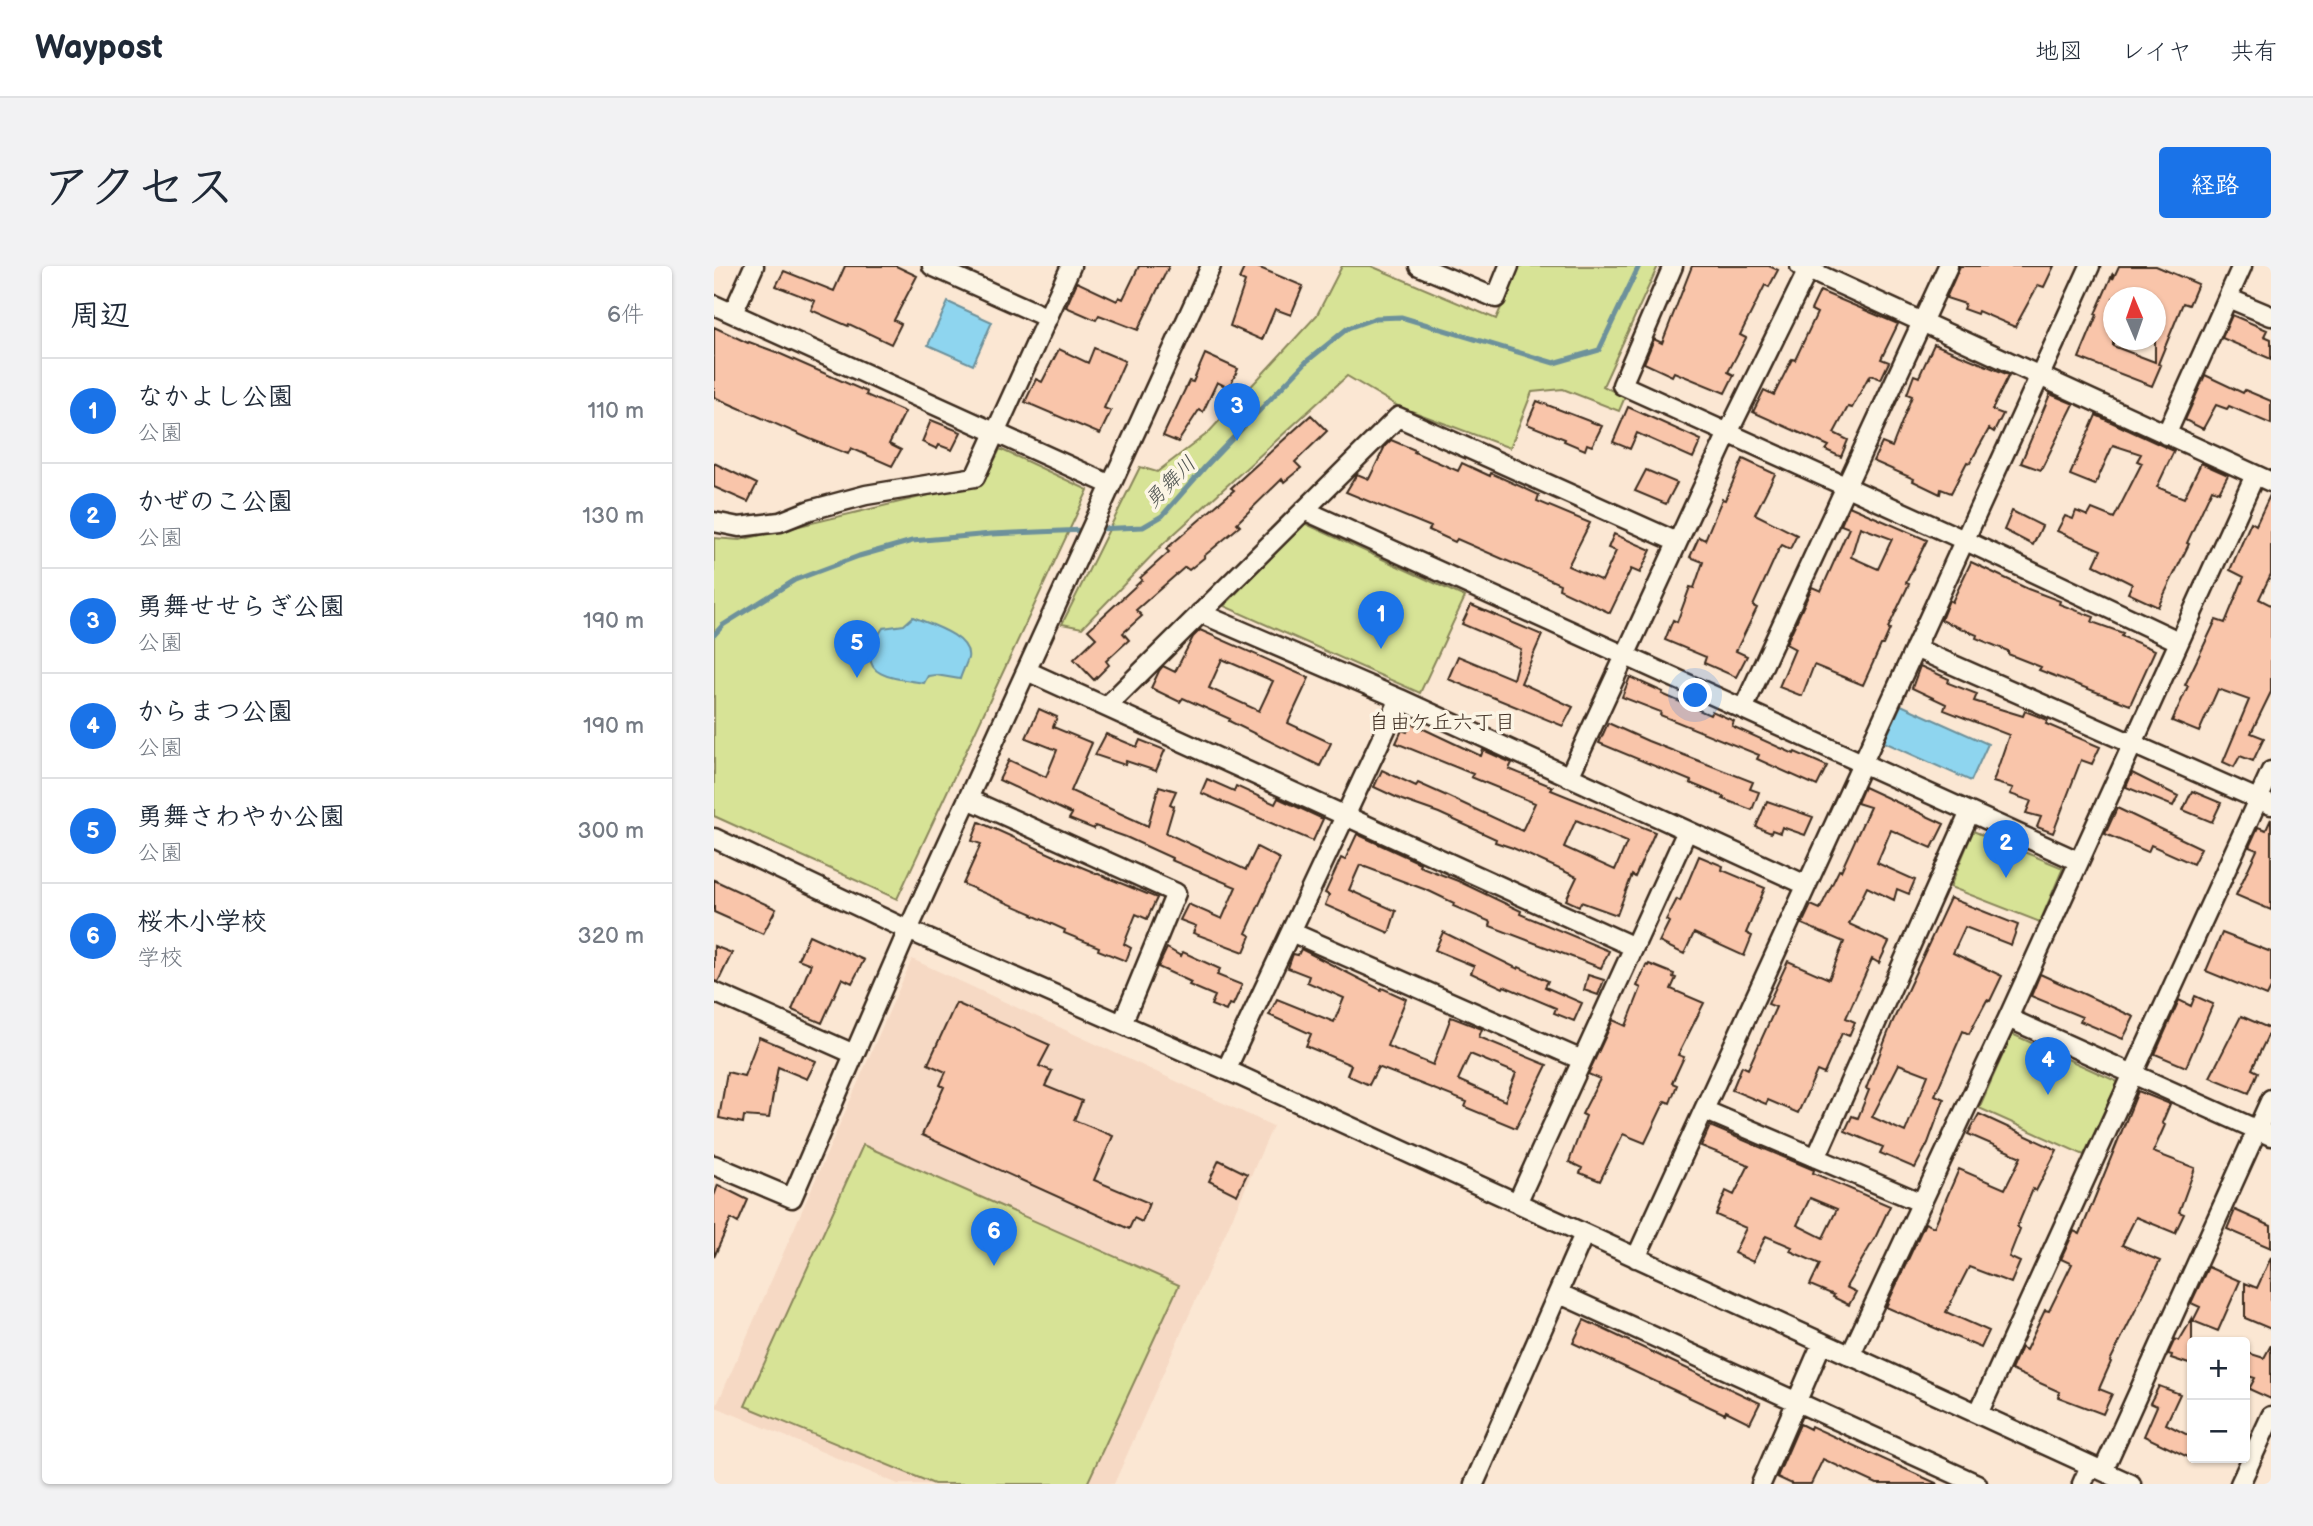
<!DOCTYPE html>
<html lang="ja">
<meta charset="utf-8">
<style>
:root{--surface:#fff;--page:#f2f2f3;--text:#1f2937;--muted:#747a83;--line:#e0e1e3;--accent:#1a73e8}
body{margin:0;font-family:"Balsamiq Sans","Klee One",sans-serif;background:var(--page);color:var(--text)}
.controls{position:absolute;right:21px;bottom:21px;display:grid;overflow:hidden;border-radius:7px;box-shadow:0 2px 5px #0004}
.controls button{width:63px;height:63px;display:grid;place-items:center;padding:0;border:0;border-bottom:2px solid var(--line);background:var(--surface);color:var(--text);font:35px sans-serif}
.compass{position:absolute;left:1389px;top:21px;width:63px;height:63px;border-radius:50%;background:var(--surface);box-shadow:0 2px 5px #0004;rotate:358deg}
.you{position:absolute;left:982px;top:430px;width:24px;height:24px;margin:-18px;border:5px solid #fff;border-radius:50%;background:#1a73e8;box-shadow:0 0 0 10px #1a73e833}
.badge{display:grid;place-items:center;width:46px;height:46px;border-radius:50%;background:var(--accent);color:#fff;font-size:23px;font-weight:700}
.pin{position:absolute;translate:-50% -58px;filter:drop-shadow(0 2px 4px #0008)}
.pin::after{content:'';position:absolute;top:37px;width:24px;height:21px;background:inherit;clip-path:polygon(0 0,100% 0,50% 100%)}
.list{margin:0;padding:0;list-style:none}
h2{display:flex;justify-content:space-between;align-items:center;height:91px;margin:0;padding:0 28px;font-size:30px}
h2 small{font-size:23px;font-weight:400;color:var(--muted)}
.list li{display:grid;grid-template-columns:46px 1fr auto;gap:21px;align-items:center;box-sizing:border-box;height:105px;padding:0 28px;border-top:2px solid var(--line)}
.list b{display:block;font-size:26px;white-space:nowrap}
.list p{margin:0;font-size:23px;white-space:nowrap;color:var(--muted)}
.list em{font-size:23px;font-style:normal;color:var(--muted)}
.map{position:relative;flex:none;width:1557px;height:1218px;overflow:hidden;border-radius:7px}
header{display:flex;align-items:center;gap:42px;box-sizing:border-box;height:98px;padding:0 35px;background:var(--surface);border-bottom:2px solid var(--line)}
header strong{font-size:33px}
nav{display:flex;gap:38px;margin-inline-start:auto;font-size:24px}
.intro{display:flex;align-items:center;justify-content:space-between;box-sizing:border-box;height:168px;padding:0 42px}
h1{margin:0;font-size:49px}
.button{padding:18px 32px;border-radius:7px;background:var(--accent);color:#fff;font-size:24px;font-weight:700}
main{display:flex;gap:42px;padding:0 42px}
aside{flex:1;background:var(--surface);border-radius:7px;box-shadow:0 2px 5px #0004}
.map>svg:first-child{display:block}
</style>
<header>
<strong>Waypost</strong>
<nav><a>地図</a><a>レイヤ</a><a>共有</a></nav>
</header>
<div class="intro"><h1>アクセス</h1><a class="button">経路</a></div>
<main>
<aside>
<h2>周辺<small>6件</small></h2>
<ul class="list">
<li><span class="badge">1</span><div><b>なかよし公園</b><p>公園</p></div><em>110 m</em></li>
<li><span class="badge">2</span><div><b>かぜのこ公園</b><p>公園</p></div><em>130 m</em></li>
<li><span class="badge">3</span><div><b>勇舞せせらぎ公園</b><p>公園</p></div><em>190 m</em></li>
<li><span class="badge">4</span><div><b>からまつ公園</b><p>公園</p></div><em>190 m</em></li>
<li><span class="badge">5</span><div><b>勇舞さわやか公園</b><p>公園</p></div><em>300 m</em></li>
<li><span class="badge">6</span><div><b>桜木小学校</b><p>学校</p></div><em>320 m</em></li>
</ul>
</aside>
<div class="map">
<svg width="1557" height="1218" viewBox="0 0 1557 1218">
<rect width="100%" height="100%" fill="#fbe7d3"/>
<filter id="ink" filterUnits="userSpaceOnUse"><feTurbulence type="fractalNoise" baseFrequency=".0143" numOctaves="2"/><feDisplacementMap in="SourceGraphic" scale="14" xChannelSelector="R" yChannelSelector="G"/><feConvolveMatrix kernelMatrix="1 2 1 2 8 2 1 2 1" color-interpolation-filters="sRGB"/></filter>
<g filter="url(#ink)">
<path fill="#f6d9c4" d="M198 693 559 860 400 1218H184L2 1141Z"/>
<path fill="#d7e396" stroke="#89865a" stroke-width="2" d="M628 0H657L782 53 805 0H944L889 120 911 131 905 145 849 123 818 126 796 182 684 140 633 110 448 279 368 362 348 358 426 201 443 206 494 167 603 49Z
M286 183 374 224 183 633 0 550V272L26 274 270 216Z
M590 257 751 331 706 427 510 340Z
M1259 565 1349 602 1326 656 1236 621Z
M1298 768 1404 816 1370 889 1265 842Z
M149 879 465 1019 373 1218H220L31 1140Z"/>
<path fill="#8ed5ef" stroke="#6d919b" stroke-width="2" d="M234 36 278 56 259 99 214 79Z
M199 351C215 358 258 370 254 392 252 399 248 406 246 413L222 409 214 410 210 417C191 413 147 414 158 382 160 375 165 368 169 362L190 359Z
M1187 439 1274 478 1257 515 1170 476Z"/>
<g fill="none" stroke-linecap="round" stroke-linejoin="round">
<path stroke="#6d919b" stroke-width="5" d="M381 263 429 261 448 250 492 200 593 95 634 62 662 52 687 51 840 97 885 84 925 0
M0 369 9 359 81 314 145 290 198 275 277 268 371 264"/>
</g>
<path fill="#f9c5aa" stroke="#3b2a1e" stroke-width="2" fill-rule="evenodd" d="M131 0H182L203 10 180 54 187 58 177 78 135 58 134 60 97 44 101 35 62 20 70 5 120 25Z
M425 0H455L424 64 385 49 382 54 352 41 363 16 403 35 405 31 409 33Z
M531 0H541L589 20 577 49 561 43 548 74 516 60 531 16 525 13Z
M978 0H1055L1064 4 1055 21 1051 19 1026 69 1032 72 1014 106 1020 109 1011 127 960 106 958 110 930 97 940 73 948 77Z
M1246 0H1340L1330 21 1324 19 1301 61 1264 45 1263 48 1249 43 1251 38 1232 32Z
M1405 0H1442L1484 18 1475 39 1469 37 1444 98 1447 99 1438 120 1365 92 1383 49 1381 48 1399 7V13ZM1399 32H1441V96L1399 80Z
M1106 25 1184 58 1167 93 1175 96 1167 113 1157 109 1155 113 1154 112 1138 142 1134 141 1120 167 1134 174 1127 191 1112 184 1115 180 1039 146 1050 124 1060 129 1078 93 1081 94 1103 47 1097 44Z
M1518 49 1553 64 1550 70 1557 73V93L1508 72Z
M0 61 34 77 35 76 62 86 153 126 152 129 191 146 175 178 187 184 178 200 137 182 134 188 96 173 0 131Z
M1220 78 1295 109 1278 144 1289 148 1280 166 1275 163 1256 197 1253 196 1237 227 1227 223 1226 228 1199 215 1200 213 1159 195 1168 177 1178 181 1198 130 1193 128 1200 109 1205 111Z
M380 82 411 95 390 142 397 145 386 168 311 136 322 113 328 116 345 83 374 97Z
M491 88 524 103 515 122 503 116 489 146 485 144 464 176 449 170 475 115 479 116Z
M1491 109 1529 127 1531 124 1557 135V158L1515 140 1513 143 1502 139 1489 163 1471 154Z
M1336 128 1360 138 1327 204 1307 197Z
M823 135 888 160 878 180 873 178 871 184 850 175 851 173 813 158Z
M914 141 987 174 979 192 923 167 916 183 899 176Z
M597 149 613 165 581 196 587 202 570 216 568 213 523 257 526 260 490 290 491 291 475 304 471 301 422 344 428 350 409 367 415 374 392 395 395 399 380 414 360 393 382 372 374 364 428 314 426 312 455 286 452 283 520 224 517 222Z
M1382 149 1460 185 1443 221 1470 232 1487 197 1514 209 1505 226 1498 223 1473 277 1475 278 1444 341 1414 327 1418 318 1380 299 1387 284 1343 265 1351 250 1359 253 1362 245 1374 250 1378 243 1400 252 1428 197 1423 195 1427 188 1399 179 1381 219 1356 209Z
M217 154 247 166 238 184 225 179 223 183 208 176Z
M677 174 701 184 700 186 744 205 748 197 776 210 777 207 825 229 823 235 876 257 854 300 888 315 902 285 894 282 900 268 937 284 926 307 917 303 896 347 845 323 846 318 743 273 741 276 715 264 717 261 632 226 643 208 655 213 671 180Z
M1029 193 1061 208 1041 248 1083 269 1076 283 1068 279 1064 285 1039 340 1043 342 1022 385 1033 390 1022 411 990 397 992 391 951 374 959 354 963 356 976 321 980 322 989 296 976 291 985 271 991 274 1008 233 1011 234Z
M0 197 43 218 34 236 0 221Z
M932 204 963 217 952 238 921 225Z
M1557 227V308L1545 333 1557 339V426L1537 467 1550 472 1539 495 1526 490 1520 501 1509 496 1535 434 1504 423 1485 466 1458 455 1474 420 1471 419 1502 354 1511 357 1530 311 1516 304 1537 256 1542 259Z
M1135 240 1213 274 1192 317 1195 318 1174 362 1176 363 1169 379H1167L1149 419 1100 399 1088 430 1065 421 1081 383 1072 378 1098 321 1107 325 1135 262 1127 259ZM1146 261 1178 273 1164 303 1137 291Z
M1298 245 1328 260 1319 279 1290 264Z
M1257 296 1314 323 1346 335 1345 338 1380 351 1378 356 1409 367 1407 370 1441 384 1416 439 1325 404 1327 401 1294 388V385L1262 372 1263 369 1227 354 1235 334 1238 336Z
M757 339 828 369 807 417 859 441 849 460 734 413 744 390 799 413 807 383 748 358Z
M486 364 595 412 574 457 617 477 606 500 515 455 516 453 469 432 466 436 437 422 445 405 449 400 461 406 479 371ZM508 393 559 415 545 445 495 422Z
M1206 400 1235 413 1234 417 1263 428 1260 435 1309 450 1311 445 1334 454 1332 458 1386 481 1378 498 1367 494 1339 567 1323 561 1327 551 1312 547 1317 535 1296 528 1299 522 1279 516 1295 469 1230 444 1232 438 1198 422Z
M916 411 949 426 948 428 996 449 998 445 1020 455 1018 460 1080 488 1081 486 1113 500 1103 520 1043 493 1045 489 946 449 947 446 908 431Z
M325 443 343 451 339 461 378 477 357 525 434 560 445 520 462 525 456 538 460 540 452 567 532 604 543 581 566 593 532 667 537 670 530 686 479 667 482 660 466 654 474 638 508 653 522 621 457 594 458 592 412 571 381 560 380 563 355 553 358 548 285 514 295 494 332 511 343 484 312 472Z
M697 457 767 490 769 484 798 497 795 503 839 521 837 524 941 566 921 611 918 609 903 649 867 636 865 640 852 634 863 611 799 582 781 576 782 573 725 547 688 534 660 521 668 504 702 520 704 517 733 530 808 565 821 537 757 511 759 508 682 477 688 464 693 466ZM862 554 913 576 901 604 850 581Z
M894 457 934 475 1039 516 1036 523 1045 526 1038 544 1009 533 1010 531 976 517 977 515 885 477Z
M392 468 423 481 426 474 451 484 442 505 412 495 411 499 381 489Z
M1418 507 1464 530 1459 540 1412 521Z
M493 513 520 525 522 520 561 538 564 532 609 553 599 575 487 527Z
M1150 521 1230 558 1218 582 1177 564 1163 597 1201 614 1195 628 1183 623 1180 634 1153 621 1135 658 1175 676 1165 697 1158 693 1132 752 1141 756 1135 770 1128 767 1110 808 1103 805 1084 847 1054 834 1052 838 1018 824 1028 800 1034 803 1062 741 1054 738 1074 695 1115 713 1130 676 1088 658 1097 639 1106 643 1125 604 1127 605 1156 541 1143 537Z
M1478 525 1507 537 1498 556 1469 544Z
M1053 535 1099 551 1091 569 1068 561 1066 567 1058 564 1057 567 1042 561Z
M1403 542 1487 582 1479 598 1437 579 1434 586 1391 568Z
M1557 553V644L1522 629 1543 584 1535 581 1544 561 1552 564Z
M265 556 343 591 443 632 433 653 422 648 410 678 417 682 412 695 384 684 385 681 350 667 351 664 318 649 319 648 249 618 267 578 258 575Z
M643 568 706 597 705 600 744 615 807 645 806 648 895 685 887 702 776 660 777 656 739 640 740 637 715 625 646 599 635 624 682 645 675 667 611 639 615 629 611 627 627 592 631 594Z
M985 590 1009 600 1008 604 1051 622 1032 667 1038 670 1030 690 980 667 970 688 945 676 955 656 952 654 963 633 966 635Z
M0 614 62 643 49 668 0 646Z
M1236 632 1304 659 1297 679 1251 661 1239 687 1288 710 1276 735 1273 734 1255 768 1249 765 1221 829 1230 833 1214 877 1201 902 1166 887 1169 881 1131 865 1138 850 1144 852 1155 824 1152 823 1178 757ZM1185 798 1214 809 1191 866 1158 851Z
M729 666 804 703 805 701 834 715 831 721 868 737 860 755 840 747 842 742 790 720 789 722 757 707 760 700 721 684Z
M1508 667 1557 686V722L1553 730 1492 705Z
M95 669 150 694 138 717 128 712 108 757 78 744 97 698 84 693Z
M0 680 18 687 4 716 0 715Z
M453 682 467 690 469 686 506 703 503 709 528 719 519 739 515 738 512 745 497 739 501 730 475 719 477 716 444 701Z
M587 683 667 724 668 722 692 733 673 780 719 799 737 751 768 763 765 771 833 799 802 862 751 841 753 836 664 801 655 819 633 809 637 799 592 780 597 768 555 749 563 733 620 756 630 732 593 716 595 710 574 702 579 688 584 689ZM756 788 802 807 791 835 744 814Z
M935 698 960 708 959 711 962 712 957 723 990 737 964 789 970 791 958 817 963 819 956 837 951 835 931 877 909 868 886 915 866 907 868 902 855 896 872 850 868 848 886 813 874 808 899 754 912 760 927 722 923 720 932 699 934 700Z
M1326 708 1420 751 1409 773 1366 755 1368 751 1317 730Z
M874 709 890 714 884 729 870 724Z
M1481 730 1499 738 1472 801 1441 788 1465 734 1477 740Z
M242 737 336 779 325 800 338 805 331 820 368 835 360 854 399 870 380 914 435 937 428 956 420 952 415 963 208 869 230 821 226 819 232 806 214 798Z
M1527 750 1557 763 1538 803 1544 806 1535 827 1496 811Z
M45 771 102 795 93 813 64 801 55 852 30 850 29 857 5 852 13 806 30 810Z
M1424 825 1456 838 1448 857 1451 859 1439 886 1481 902 1465 946 1470 948 1461 967 1422 951 1408 979 1446 995 1396 1095 1397 1096 1385 1123 1398 1128 1389 1148 1344 1131 1346 1126 1297 1104 1307 1081 1312 1084 1331 1044 1335 1045 1358 998 1347 993 1360 965 1366 968Z
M1265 848 1343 884 1322 925 1319 923 1303 961 1306 963 1295 991 1306 996 1297 1017 1255 1001 1232 1046 1275 1065 1267 1082 1172 1041 1211 957 1220 961 1245 903 1291 923 1307 891 1254 868Z
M996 860 1100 904 1099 907 1176 940 1162 970 1132 1021 1142 1026 1135 1039 1119 1031 1120 1029 1096 1019 1106 998 1076 985 1078 981 1052 970 1039 996 1020 987 1032 962 1002 949 1012 925 1020 929 1035 899 987 880ZM1096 932 1123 943 1109 972 1083 959Z
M505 894 533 908 523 929 495 915Z
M4 919 34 934 24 957 17 953 0 991V930Z
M1521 944 1557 960V982L1513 963Z
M1557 991V1063L1531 1052V1017L1543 1022Z
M1494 1001 1526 1015 1504 1065 1479 1055 1486 1041 1477 1037Z
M1478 1053V1099L1457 1092 1458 1089 1454 1088 1461 1073 1465 1075Z
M870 1054 1046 1137 1036 1157 1012 1145 1011 1148 859 1077Z
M1557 1079V1133L1535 1123 1541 1112 1531 1109V1086L1550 1092Z
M1445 1120 1466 1128 1452 1158 1478 1171V1193L1430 1170 1443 1140 1436 1137Z
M1086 1158 1096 1163 1097 1160 1224 1218H1163L1109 1193 1097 1218H1078L1063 1211Z"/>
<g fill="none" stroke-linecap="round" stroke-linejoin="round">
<g stroke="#3b2a1e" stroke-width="23">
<path id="minor" d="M218 0 334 52
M705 0 782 32 795 0
M959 0 908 119 1250 274 1464 375
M1086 0 1557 216
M1514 32 1557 50
M0 39 397 219
M19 47 40 0
M1452 169 1528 0
M590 244 1364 595
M0 256 25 261 66 256 96 244 152 229 261 211 357 0
M486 347 686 433 1092 619
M1201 382 1557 539
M313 405 920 681
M392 441 684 151 963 276
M1029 443 1234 0
M855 511 1014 167 1096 0
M254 533 462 627 408 758
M0 572 194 664 526 810 1417 1218
M577 666 868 794
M0 726 140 788
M1294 752 1557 870
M512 804 686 433
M990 844 1208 937
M1102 892 1256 546
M0 899 78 932 194 664 497 0
M803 937 973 565
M922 992 1376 0
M844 1027 1263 1218
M1136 1090 1294 752 1541 209
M1264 1148 1557 505
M1389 1205 1557 833
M760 1218 870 968
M1047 1218 1108 1077
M1368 1218 1376 1200
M1526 1218 1557 1150"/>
</g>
<use href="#minor" stroke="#fcf5e5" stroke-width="18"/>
</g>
</g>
<g text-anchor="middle" stroke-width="7" stroke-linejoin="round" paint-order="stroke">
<g font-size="21" font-style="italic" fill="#505552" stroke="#fcf5e5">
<text transform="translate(456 216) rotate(-45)" y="7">勇舞川</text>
</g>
<g font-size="21" fill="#3b2a1e" stroke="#fcf5e5">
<text x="728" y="463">自由ケ丘六丁目</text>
</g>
</g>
</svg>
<div class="controls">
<button>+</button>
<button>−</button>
</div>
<svg class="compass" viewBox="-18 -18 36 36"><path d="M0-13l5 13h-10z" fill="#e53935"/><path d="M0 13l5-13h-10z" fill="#747a83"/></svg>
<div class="you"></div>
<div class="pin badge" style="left:667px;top:383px">1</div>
<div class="pin badge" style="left:1292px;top:612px">2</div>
<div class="pin badge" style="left:523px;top:175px">3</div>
<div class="pin badge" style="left:1334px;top:829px">4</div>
<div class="pin badge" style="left:143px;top:412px">5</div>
<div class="pin badge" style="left:280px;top:1000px">6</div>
</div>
</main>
